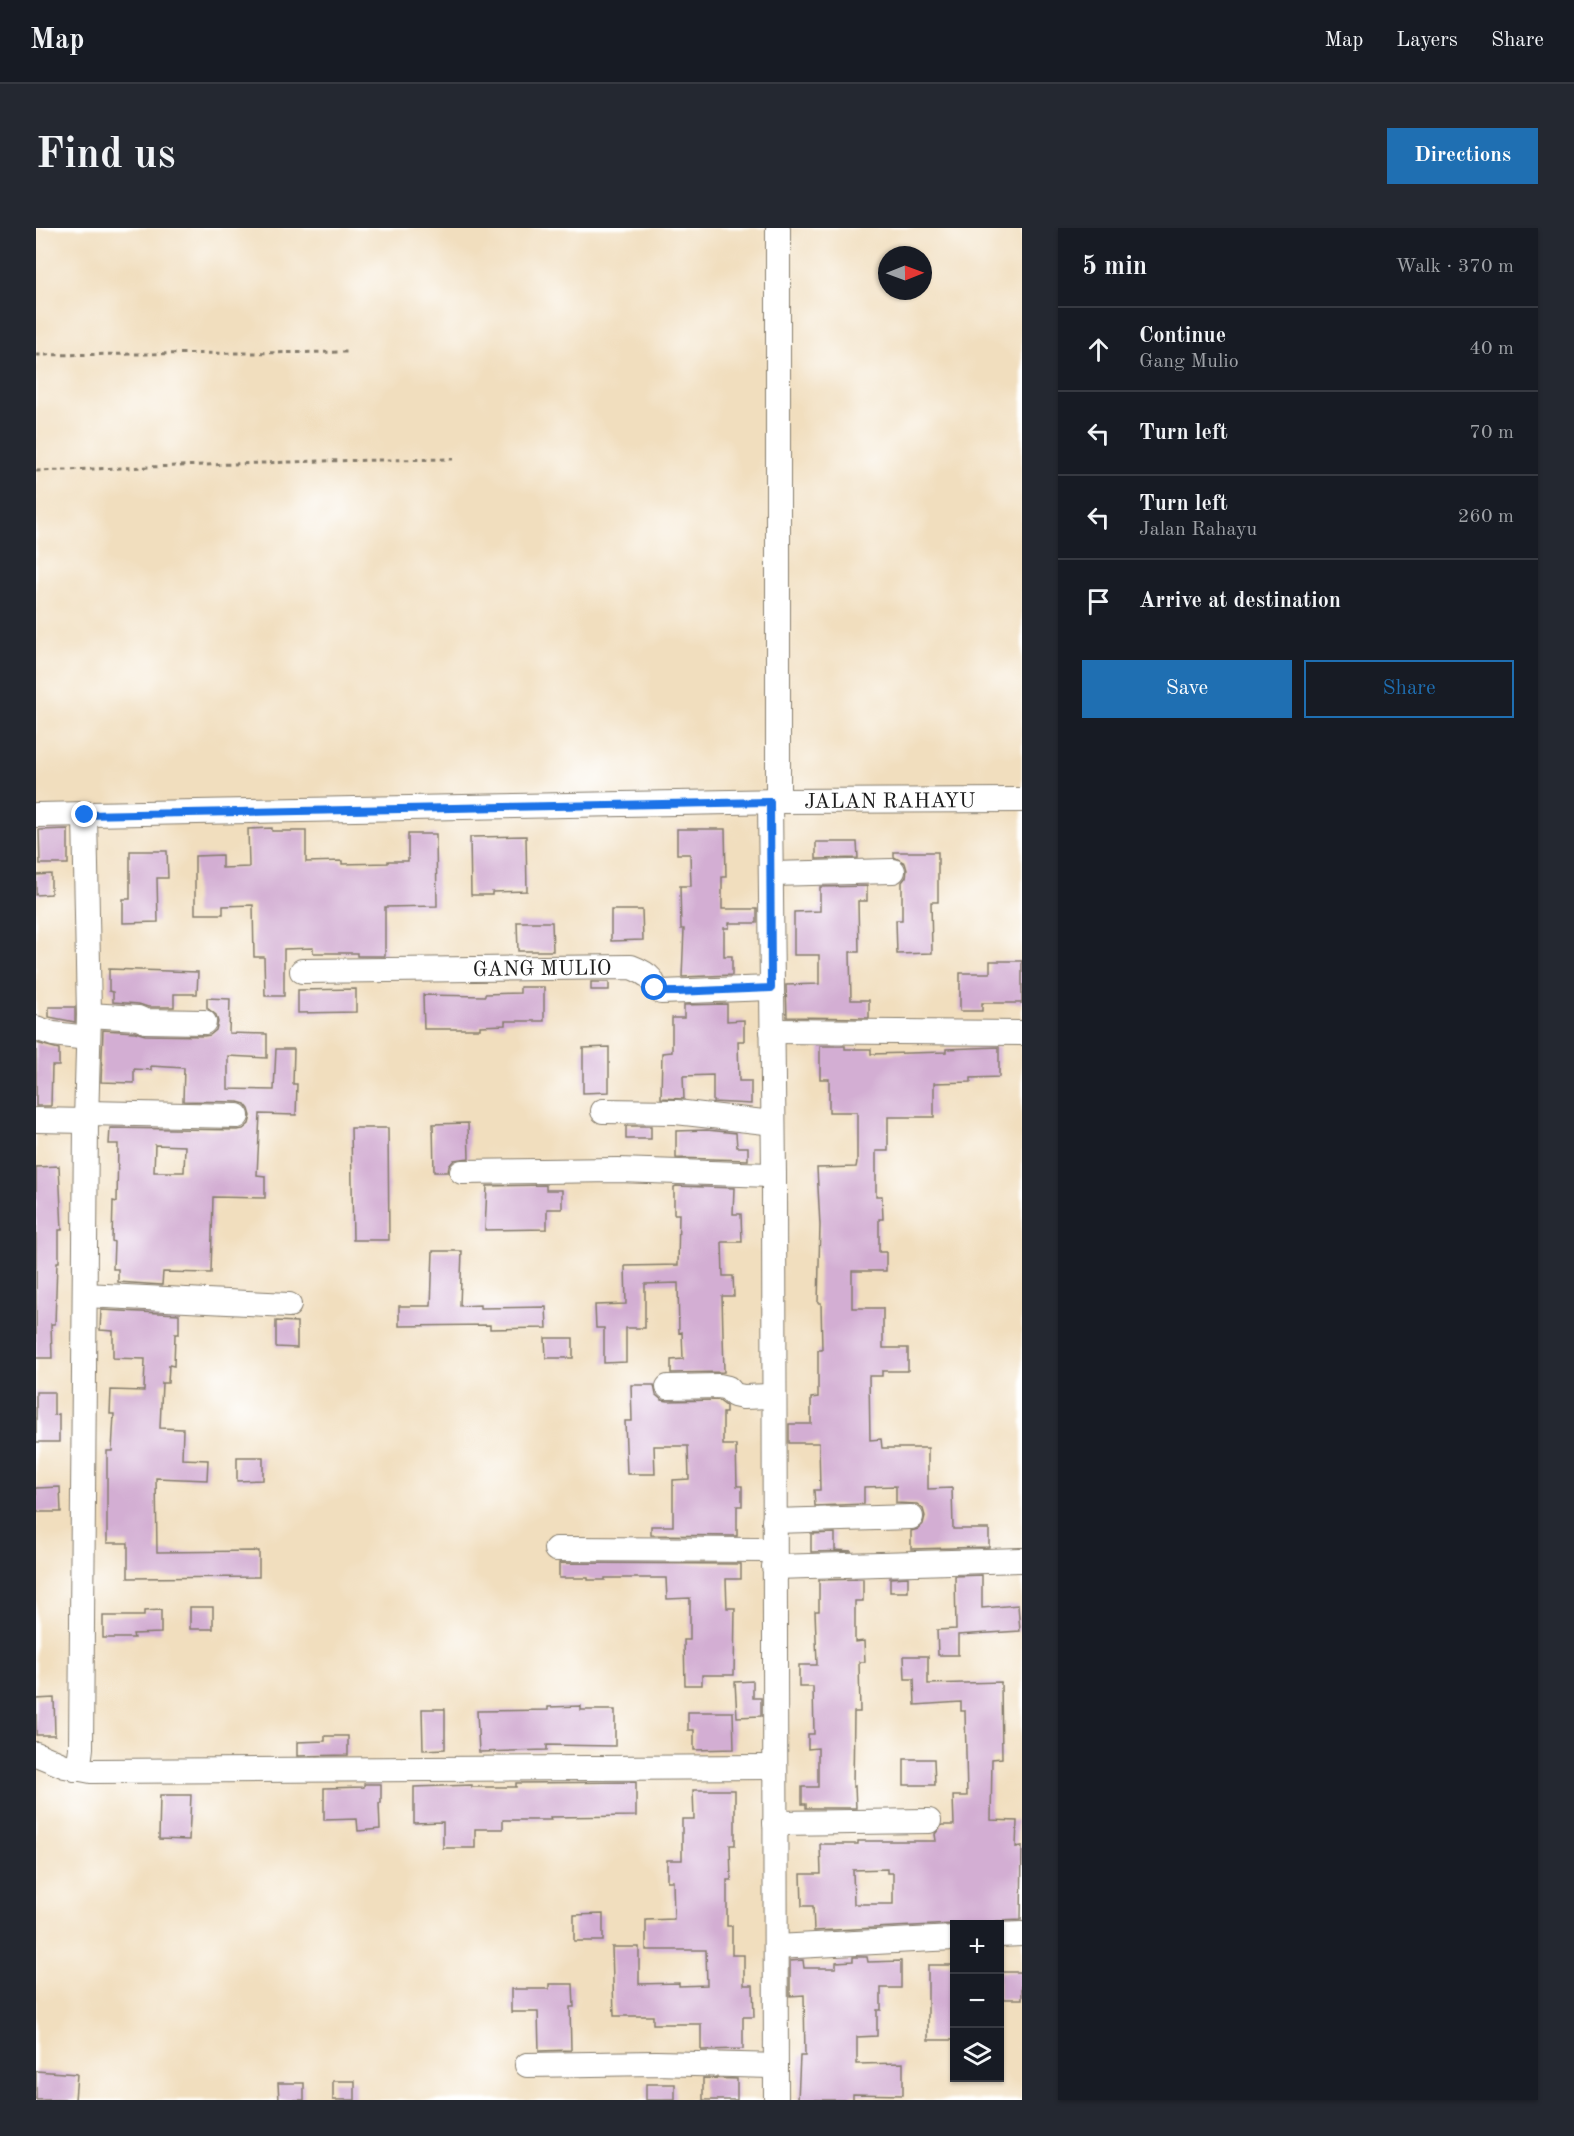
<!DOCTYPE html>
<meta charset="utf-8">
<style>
:root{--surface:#171b24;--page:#242831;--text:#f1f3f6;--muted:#9ea1a6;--line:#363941;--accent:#1f6fb2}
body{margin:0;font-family:"Old Standard TT",serif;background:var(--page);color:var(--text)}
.controls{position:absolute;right:18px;bottom:18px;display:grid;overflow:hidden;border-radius:0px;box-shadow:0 2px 4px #0004}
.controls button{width:54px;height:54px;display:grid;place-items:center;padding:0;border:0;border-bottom:2px solid var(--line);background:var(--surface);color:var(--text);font:30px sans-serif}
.compass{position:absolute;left:842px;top:18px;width:54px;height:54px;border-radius:50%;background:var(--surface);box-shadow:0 2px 4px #0004;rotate:89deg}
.stop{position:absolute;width:18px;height:18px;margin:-14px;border:4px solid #1a73e8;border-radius:50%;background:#fff}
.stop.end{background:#1a73e8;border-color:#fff;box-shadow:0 2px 6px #0008}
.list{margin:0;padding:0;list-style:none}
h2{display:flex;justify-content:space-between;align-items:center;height:78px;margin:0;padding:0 24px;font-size:26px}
h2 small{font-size:20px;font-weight:400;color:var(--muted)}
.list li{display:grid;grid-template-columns:39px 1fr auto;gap:18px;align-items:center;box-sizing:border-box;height:84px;padding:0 24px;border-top:2px solid var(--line)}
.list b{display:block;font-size:22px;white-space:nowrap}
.list p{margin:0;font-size:20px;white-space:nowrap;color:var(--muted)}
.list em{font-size:20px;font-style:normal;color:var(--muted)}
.actions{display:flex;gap:12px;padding:18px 24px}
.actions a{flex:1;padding:14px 0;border:2px solid var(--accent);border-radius:0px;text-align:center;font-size:21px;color:var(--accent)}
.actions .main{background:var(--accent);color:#fff}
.icon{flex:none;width:33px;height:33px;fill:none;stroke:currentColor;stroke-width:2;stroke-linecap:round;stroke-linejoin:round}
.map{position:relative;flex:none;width:986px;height:1872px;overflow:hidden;border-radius:0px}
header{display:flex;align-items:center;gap:36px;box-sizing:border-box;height:84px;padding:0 30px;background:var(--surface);border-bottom:2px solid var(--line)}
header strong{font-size:28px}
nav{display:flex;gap:33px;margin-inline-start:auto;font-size:21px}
.intro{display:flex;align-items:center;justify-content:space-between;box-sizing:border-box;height:144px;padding:0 36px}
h1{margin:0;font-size:42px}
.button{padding:15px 27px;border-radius:0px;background:var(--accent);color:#fff;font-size:21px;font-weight:700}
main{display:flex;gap:36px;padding:0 36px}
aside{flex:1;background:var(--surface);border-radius:0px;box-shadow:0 2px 4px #0004}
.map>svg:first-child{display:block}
</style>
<header>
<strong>Map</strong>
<nav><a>Map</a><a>Layers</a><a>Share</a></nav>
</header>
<div class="intro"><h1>Find us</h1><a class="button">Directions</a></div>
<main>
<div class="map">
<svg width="986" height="1872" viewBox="0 0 986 1872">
<rect width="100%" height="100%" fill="#fff"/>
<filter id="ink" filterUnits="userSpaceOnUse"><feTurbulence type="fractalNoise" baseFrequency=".0167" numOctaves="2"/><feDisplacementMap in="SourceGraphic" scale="12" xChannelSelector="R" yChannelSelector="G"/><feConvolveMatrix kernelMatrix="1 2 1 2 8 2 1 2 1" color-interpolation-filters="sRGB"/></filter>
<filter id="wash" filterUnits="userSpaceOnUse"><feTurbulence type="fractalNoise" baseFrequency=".008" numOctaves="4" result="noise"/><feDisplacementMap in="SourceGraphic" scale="24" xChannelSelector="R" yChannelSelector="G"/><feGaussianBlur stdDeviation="1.35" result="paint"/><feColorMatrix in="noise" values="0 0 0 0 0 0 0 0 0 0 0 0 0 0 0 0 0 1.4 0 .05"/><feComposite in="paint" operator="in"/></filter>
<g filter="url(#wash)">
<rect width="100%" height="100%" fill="#f1debe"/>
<g id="blocks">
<path fill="#d3aed3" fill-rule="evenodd" d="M236 600V603H270V634L306 633V636L352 635V633H372V606H400L401 678 349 679V728H321V725H277V720L248 721V768H229L228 729H218L217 677 187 678V686H159V628L186 627V640L213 639 212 601Z
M32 601V636H4L3 602Z
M641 601H689L690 649H686V681H721V695H693V700H688V728H696V747L646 749 648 701H645L644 658H655L654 626H641Z
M490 608 491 663 456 664V667H435L434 609Z
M780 614H821L822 630 780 631Z
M94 623H131L132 650H121L122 694 87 695V671H94Z
M858 624H902V674H895L896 725 861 726 860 692H866V654L870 649 871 642 869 635 858 629Z
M15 646V666L0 667V647Z
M831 658V673H822L823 724H814L815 772H833V790L751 789 750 757 783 756V727H758V684L784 683V659Z
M575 682H606L607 712 575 713Z
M481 694H516L517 723H482Z
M954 733H986V775H946V783H924V745H954Z
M73 741 162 744 161 766H138V779H112L103 776 77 774V764L73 763Z
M555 754H573V762H555Z
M484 759H508V793H469V797L444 798V801H388L387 767 449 768V766L484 765Z
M320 761V784L262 785V762Z
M171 770 194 771 193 805 231 806V830L192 828V861L238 862 240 821H258L257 856H261L260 887 224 886 221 947 229 948V970L177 969 175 1045 127 1044 126 1057 82 1054V1041H77L78 1014 76 1013 77 973 81 974 82 916H73L74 900 201 902 207 901 213 896 215 888 213 881 209 876 202 874 147 873 148 840 115 838V842L98 841V855L65 854 67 802 99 804 109 807 168 808 174 807 180 802 182 794 180 787 171 780ZM119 917 149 918 148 944H118Z
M691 776V793L708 792V813H702L703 853H715V876L677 874V847L647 848 648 871 625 870 626 825 636 824V790H648V777Z
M13 779H39V794L13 789Z
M0 815 23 821V838H16L15 878H0Z
M784 818H809V821H835V826L910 824V821L963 819V849L935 850V854L898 855V889H852V923H840V968H846L847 991H843V1024H850V1043H816V1080H847V1120H872V1143H846V1148H833L834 1212 845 1211 846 1220H892V1261L916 1260 917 1301H953V1319L875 1321V1303L882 1301 887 1296 889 1288 887 1281 881 1276 860 1275V1258L828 1259V1276L779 1278 778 1262H784L783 1215H753V1196H775V1170L782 1169V1122H786L785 1075H782L784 997 781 940 820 939 821 934V884H793V851H784Z
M573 819V864L547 865V820Z
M432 895 433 930 418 932 413 938 412 944H398L397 896Z
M590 898H615V911H590Z
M315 900H352L353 1012H317Z
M671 902 700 905 701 919H712V932L640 930V903Z
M23 938 26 1002H23V1034H21L19 1096H15L16 1130H0V939Z
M510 957V962H526V981H511V1001L449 1002 451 958Z
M640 958 698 960 697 986H705L706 1014H686L687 1048H697L698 1068H686L688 1144 635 1145V1132L647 1131 646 1104 643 1105 642 1055 609 1056V1100H590V1134L568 1135V1100H560L559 1077 590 1076 589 1038 642 1037 643 986H638V959Z
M397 1023H426L424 1078 444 1077V1080L510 1079 511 1100 454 1101V1097L363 1098V1078H395Z
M65 1082 143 1086V1106H139L138 1138 133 1137 132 1155H126L124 1200 147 1201 146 1231 172 1232 171 1252 120 1250 121 1324 223 1323V1349L92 1350V1315H71V1223H76L78 1186H74L75 1162 108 1163 109 1131 77 1130V1103L64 1102Z
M240 1093 261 1094V1120L240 1119Z
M509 1110H537V1130H510Z
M595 1157H618L620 1167 626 1172 632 1173 682 1172 690 1178V1185H687V1217H700L701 1258H706V1278H701V1308L615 1307V1298H637V1252L653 1251 652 1218H618L619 1246H591L589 1193H596Z
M0 1164H18V1187L23 1186V1214H0Z
M201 1229H227V1252L201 1253Z
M24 1259 25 1284H0V1260Z
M799 1305V1322L816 1323 775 1324V1306Z
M523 1335 705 1336V1351H690L691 1380H699L698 1447H666V1457H649L648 1412H654V1370L631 1371 630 1350H569V1352H552V1350H523Z
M946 1347V1380L982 1377 984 1403 922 1407V1427H902L901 1402 920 1401 919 1348Z
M872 1349V1364H854V1350Z
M827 1351V1373H819V1414L828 1413 829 1434H823L824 1484H818L817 1559 819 1558 820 1580H770V1576H766V1559H782V1520L772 1521V1506H778L777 1459H763V1437H781L779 1383H783V1352Z
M154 1379H177V1401H154Z
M125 1382V1405L97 1406 98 1410H67V1388H108V1383Z
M868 1428H892V1456L965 1454 966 1530 956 1531 955 1592 981 1593 980 1619 986 1618 985 1692 962 1693 945 1696H917L778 1703 777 1678H766L765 1646H785L784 1616H822V1613H900L899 1606 906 1597H918L917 1568H931L929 1483H925V1474L879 1477 878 1451H869ZM851 1641V1645H857V1676H818L817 1642Z
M717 1453V1470H725V1488L701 1489 699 1454Z
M18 1470 19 1507H0V1471Z
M545 1478V1482H579V1518L511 1517V1522L443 1524 441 1483 512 1482V1479Z
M386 1481H409V1521L387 1522Z
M652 1484H697L698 1521 658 1522V1502H652Z
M289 1508H312V1527L261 1528V1514L289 1513Z
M868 1531H898L899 1557H868Z
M600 1554V1588L514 1589 515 1592H467V1601H439V1620H407V1594L378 1595V1559L436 1557V1559H480V1555Z
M328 1556H345V1575H343L344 1601 322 1603 321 1591 288 1592V1560L328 1559Z
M657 1562H699V1617H694L695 1652H691V1698H696V1727H708V1757H717L718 1789H707V1821L665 1822V1796H617V1788H578L576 1719H603V1756L643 1755V1758L671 1757 670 1722H610V1692L638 1691 637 1653H631V1632H646V1591H658Z
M124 1567H155L153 1612 123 1611Z
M567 1686V1713H538V1687Z
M817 1729H831L832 1734 865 1733V1760H845V1782H841V1808L821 1809V1836L867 1835V1867L817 1866V1872H762L764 1828H769L768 1767 754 1768V1733L767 1732 768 1740H800V1734L817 1733Z
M892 1737H918V1812H892Z
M963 1744H986V1771H963Z
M513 1756H537L538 1779H534L535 1822 503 1823 502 1784H475V1761H513Z
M0 1843 41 1846 39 1872H0Z
M667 1850 701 1851V1872H667Z
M297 1853H319V1872H297Z
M242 1855H268V1872H243Z
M610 1856H639V1872H610Z"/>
</g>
</g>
<g filter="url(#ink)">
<use href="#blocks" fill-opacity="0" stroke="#867d6d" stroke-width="1.5"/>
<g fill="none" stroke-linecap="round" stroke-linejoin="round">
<g stroke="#867d6d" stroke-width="26">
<g id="minor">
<path d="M742 0V573"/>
<path d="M734 574 738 947 740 1872"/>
<path id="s1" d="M0 587 742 573 986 572"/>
<path d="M735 646 857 643"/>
<path id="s2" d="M266 743 595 739C603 742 610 745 615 751 619 758 618 760 625 764L735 760"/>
<path d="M53 787 102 790 109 793 168 794"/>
<path d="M0 800 17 806 52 810"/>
<path d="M736 803 986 805"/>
<path d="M567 883 640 884 737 895"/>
<path d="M50 885 201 888"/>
<path d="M0 892 50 893"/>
<path d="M426 944 582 942 738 947"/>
<path d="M49 1067 253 1077"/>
<path d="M632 1159 683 1158 692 1160 698 1167 707 1169 738 1168"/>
<path d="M738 1293 875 1289"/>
<path d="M520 1321 738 1322"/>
<path d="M738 1339 986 1332"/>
<path d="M0 1526 29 1538 55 1543 739 1539"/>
<path d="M39 1541 44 1528 45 1520 50 893 53 787 49 587"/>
<path d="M739 1595 893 1593"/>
<path d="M963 1707 986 1706"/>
<path d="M740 1719 918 1710"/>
<path d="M491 1837 620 1835 740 1838"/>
</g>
</g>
<path stroke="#867d6d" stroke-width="3" stroke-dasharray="4.5 4.5" stroke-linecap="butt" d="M0 127 312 124
M0 243 283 233 417 231"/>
<use href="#minor" stroke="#fff" stroke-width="24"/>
</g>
</g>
<g fill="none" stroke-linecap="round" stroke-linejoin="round" filter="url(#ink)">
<path stroke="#1a73e8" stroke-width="8" d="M49 587 734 574 735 760 640 764H625L619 760"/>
</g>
<g text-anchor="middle" stroke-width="4.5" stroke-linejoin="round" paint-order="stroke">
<g font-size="21" fill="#1c1c1c" stroke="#fff">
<text dy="7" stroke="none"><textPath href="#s1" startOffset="854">JALAN RAHAYU</textPath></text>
<text dy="7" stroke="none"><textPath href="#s2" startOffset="240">GANG MULIO</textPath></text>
</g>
</g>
</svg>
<div class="controls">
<button>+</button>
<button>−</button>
<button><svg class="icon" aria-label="layers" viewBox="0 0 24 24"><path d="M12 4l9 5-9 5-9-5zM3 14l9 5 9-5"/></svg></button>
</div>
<svg class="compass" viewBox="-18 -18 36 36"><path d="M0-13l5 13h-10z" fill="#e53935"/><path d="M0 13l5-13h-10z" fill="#9ea1a6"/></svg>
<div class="stop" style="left:619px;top:760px"></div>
<div class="stop end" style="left:49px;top:587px"></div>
</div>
<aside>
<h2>5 min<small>Walk · 370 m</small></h2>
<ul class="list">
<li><svg class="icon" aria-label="ahead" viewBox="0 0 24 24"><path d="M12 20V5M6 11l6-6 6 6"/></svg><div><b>Continue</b><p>Gang Mulio</p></div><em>40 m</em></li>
<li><svg class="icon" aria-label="left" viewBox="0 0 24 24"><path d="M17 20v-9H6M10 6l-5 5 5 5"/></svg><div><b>Turn left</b></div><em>70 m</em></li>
<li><svg class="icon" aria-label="left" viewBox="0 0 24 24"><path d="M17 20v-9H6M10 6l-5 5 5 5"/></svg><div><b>Turn left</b><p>Jalan Rahayu</p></div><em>260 m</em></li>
<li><svg class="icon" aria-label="arrive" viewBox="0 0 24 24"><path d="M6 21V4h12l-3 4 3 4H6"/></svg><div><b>Arrive at destination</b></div></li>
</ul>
<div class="actions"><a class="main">Save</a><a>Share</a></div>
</aside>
</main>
